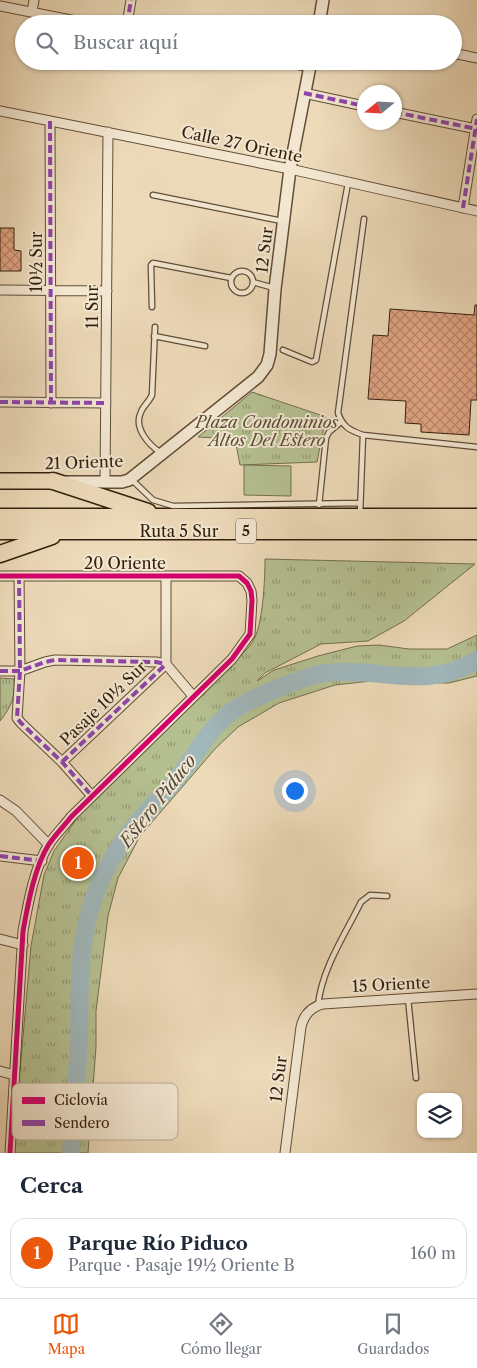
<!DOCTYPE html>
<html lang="es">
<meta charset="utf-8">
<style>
:root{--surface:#fff;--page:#f6f6f7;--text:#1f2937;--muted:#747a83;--line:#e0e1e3;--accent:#ea580c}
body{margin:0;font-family:"Libre Caslon Text",serif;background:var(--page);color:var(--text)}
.controls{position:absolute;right:15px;bottom:15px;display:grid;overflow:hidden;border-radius:10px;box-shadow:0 1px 4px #0004}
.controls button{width:45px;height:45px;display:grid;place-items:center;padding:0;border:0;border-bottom:1px solid var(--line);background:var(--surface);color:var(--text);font:25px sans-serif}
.compass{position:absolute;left:357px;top:85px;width:45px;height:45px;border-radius:50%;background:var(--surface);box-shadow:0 1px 4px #0004;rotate:252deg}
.you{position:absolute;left:294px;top:790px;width:18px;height:18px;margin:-12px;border:4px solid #fff;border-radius:50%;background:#1a73e8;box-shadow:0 0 0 8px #1a73e833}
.badge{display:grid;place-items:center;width:32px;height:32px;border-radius:50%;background:var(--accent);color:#fff;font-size:16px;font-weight:700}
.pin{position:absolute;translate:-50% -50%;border:2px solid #fff;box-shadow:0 1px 5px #0006}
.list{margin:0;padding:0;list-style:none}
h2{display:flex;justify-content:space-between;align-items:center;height:65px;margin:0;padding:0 20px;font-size:21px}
h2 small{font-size:16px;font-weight:400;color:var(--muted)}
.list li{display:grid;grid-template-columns:32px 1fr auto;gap:15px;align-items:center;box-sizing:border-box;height:70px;margin:0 10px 10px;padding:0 10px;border:1px solid var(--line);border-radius:15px}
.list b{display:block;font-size:19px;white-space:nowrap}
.list p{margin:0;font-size:16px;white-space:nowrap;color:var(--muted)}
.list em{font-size:16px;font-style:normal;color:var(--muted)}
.icon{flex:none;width:28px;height:28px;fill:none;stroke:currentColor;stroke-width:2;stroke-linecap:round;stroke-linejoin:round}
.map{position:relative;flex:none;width:477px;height:1153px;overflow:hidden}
.search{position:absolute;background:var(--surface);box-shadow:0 1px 4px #0004;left:15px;right:15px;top:15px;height:55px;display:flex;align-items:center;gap:12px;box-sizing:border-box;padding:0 18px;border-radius:28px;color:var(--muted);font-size:19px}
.sheet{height:145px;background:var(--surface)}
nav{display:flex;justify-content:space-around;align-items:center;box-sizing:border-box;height:70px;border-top:1px solid var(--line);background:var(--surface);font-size:14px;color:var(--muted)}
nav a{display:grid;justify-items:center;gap:2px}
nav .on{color:var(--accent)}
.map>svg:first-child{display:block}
</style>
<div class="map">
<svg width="477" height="1153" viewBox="0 0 477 1153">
<defs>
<pattern id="park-tufts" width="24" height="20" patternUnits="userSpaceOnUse" patternTransform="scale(1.25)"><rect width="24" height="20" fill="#b5c091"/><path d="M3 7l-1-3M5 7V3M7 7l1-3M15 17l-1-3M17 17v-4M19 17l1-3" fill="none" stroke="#949b75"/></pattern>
<pattern id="building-cross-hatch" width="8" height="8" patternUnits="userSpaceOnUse" patternTransform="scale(1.25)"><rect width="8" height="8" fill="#e1a382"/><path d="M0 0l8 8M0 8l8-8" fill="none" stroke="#b78469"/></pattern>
</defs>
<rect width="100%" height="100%" fill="#eddab9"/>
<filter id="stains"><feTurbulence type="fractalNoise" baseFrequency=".004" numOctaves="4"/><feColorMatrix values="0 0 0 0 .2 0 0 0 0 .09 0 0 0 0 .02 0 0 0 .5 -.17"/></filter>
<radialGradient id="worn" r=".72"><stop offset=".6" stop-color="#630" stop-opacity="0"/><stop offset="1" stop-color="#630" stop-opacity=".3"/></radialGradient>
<path fill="url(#park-tufts)" stroke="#746f4e" d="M252 392 326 417 317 462 240 465 235 439 198 437Z
M265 559 475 564 404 621 368 641 321 644 265 673 257 681 274 670 318 656 357 646 379 645 409 649H447L477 635V676L449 683H426L380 680 335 685 279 703 238 727 215 749 140 836 118 878 108 916 96 1011V1047L88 1153H14L19 1082 31 946 44 875 54 851 90 800 232 665C239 657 248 649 253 641 263 626 265 578 265 559Z
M0 678 14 679C16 697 11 707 0 721Z"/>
<path fill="#b5c091" stroke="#746f4e" d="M244 465 291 466V496L244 495Z"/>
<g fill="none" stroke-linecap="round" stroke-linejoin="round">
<path stroke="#a0b7bb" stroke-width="18" d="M71 1153C74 1115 77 1078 79 1040 80 1006 78 972 84 938 88 907 102 874 119 847 135 822 158 801 177 778 194 758 211 726 232 711 249 699 287 684 308 677 366 659 419 696 477 660"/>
</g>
<path fill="url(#building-cross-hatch)" stroke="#321e0b" d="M0 228H14V250L21 251V271H0Z
M475 305H477V400H471L469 435 421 432V424L405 423 406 401 368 399 373 335 388 336 390 309 474 315Z"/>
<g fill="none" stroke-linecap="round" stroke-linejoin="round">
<g stroke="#614d36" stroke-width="7">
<path id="service" d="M153 195 282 221
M364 219 338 413C343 427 349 430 363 435L477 447
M231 282a11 11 0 1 1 22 0a11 11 0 1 1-22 0Z
M253 282 274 288
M152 307 151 265 153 263 231 278
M155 327 152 395C149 402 143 406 141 412 133 428 149 445 161 453
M154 336 205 346
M283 350 312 362 316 360 348 183
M131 479 153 500 173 506 360 503
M319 505 326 438 329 432 341 422
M360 514 363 435
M408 998 416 1078
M318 1005C322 968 345 935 361 902L370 895 387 896"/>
</g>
<g stroke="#614d36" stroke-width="11">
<path id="minor" d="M0 6 91 24
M32 12 34 0
M127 24 131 0
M453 53 477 58
M281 61 310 67
M304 93 364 106
M0 111 290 169 477 211
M394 112 477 129
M50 121 51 403
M463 208 477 119
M0 290 107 291
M0 402 106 403
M105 482 108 132
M0 576H239L247 583 251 591 252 600 250 634 232 659 71 817C64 826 55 835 49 844 34 868 28 904 23 931L10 1153
M19 576 20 671 17 718 21 723 62 762 92 796
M0 671H20L45 662 55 660 156 662 166 664 193 696
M62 762 166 664V576
M0 800 16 811 49 845
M0 856 42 861
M0 939 23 945
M0 1071 14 1075
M285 1153 301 1027C304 1014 311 1007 323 1004L477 994"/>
</g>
<g stroke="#614d36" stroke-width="14">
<path id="tertiary" d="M319 24 323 0
M66 482H122L129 480 258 377 267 365 270 354 275 289 290 169 311 61"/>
</g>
<g stroke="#321e0b" stroke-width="18">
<path id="primary" d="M0 481H53"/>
</g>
<g stroke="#321e0b" stroke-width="19">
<path id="motorway" d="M53 481 148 512
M0 517H477
M0 531H477
M0 554 52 536"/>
</g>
<use href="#service" stroke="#f3e7d2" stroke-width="4.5"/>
<use href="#minor" stroke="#f3e7d2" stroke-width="9"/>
<use href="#tertiary" stroke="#f3e7d2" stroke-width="11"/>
<use href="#primary" stroke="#eddab9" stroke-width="15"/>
<use href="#motorway" stroke="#eddab9" stroke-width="16"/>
<path stroke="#8e44ad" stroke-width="4" stroke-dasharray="8 4" stroke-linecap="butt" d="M127 24 131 0
M304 93 364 106
M394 112 477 129
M50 121 51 403
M463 208 477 119
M0 402 106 403
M19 576 20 671 17 718 21 723 62 762 92 796
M0 671H20L45 662 55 660 156 662 166 664
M62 762 166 664
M0 856 42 861"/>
<g stroke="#f3e7d2" stroke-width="8">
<path id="cycleway" d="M0 576H239L247 583 251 591 252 600 250 634 232 659 71 817C64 826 55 835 49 844 34 868 28 904 23 931L10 1153"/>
</g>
<use href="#cycleway" stroke="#d6006c" stroke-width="5"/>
</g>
<g text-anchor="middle" stroke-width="4" stroke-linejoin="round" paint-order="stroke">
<rect fill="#f3e7d2" stroke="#6c5a47" stroke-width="1" x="236" y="518.5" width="20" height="25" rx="4"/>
<g font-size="15" font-weight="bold" fill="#321e0b">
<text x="246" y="536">5</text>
</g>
<g font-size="16" fill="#321e0b" stroke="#f3e7d2">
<text transform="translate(242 144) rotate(12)" y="6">Calle 27 Oriente</text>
<text transform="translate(264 250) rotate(-83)" y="6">12 Sur</text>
<text transform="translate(36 262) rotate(-90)" y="6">10½ Sur</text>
<text transform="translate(92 307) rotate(-90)" y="6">11 Sur</text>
<text transform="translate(84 462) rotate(-2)" y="6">21 Oriente</text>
<text x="179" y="537">Ruta 5 Sur</text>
<text x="125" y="569">20 Oriente</text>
<text transform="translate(103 703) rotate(-44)" y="6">Pasaje 10½ Sur</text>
<text transform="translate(391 984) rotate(-3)" y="6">15 Oriente</text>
<text transform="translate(278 1079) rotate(-83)" y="6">12 Sur</text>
</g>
<g font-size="16" font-style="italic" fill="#594f33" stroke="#f3e7d2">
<text x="267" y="428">Plaza Condominios<tspan x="267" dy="18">Altos Del Estero</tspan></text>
</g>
<g font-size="18" font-style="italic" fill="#534c40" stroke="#f3e7d2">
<text transform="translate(158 801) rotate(-52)" y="6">Estero Piduco</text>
</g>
</g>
<rect x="12" y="1083" width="166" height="57" rx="8" fill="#f3e7d2" stroke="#b9ab96" stroke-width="1"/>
<rect x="22" y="1097" width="23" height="7" fill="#d6006c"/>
<rect x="22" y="1120" width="23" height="6" fill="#8e44ad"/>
<g font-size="14" fill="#321e0b">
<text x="54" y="1105">Ciclovía</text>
<text x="54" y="1128">Sendero</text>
</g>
<rect width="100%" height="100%" filter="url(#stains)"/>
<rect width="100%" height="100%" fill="url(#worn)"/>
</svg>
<div class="controls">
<button><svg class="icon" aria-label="layers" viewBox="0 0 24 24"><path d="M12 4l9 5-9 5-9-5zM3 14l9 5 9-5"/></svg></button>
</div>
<svg class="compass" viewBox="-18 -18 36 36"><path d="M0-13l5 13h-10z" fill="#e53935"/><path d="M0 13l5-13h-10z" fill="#747a83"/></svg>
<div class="you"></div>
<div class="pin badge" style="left:78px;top:863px">1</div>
<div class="search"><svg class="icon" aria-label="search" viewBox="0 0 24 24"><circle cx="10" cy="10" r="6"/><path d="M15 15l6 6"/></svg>Buscar aquí</div>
</div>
<section class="sheet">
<h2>Cerca<small></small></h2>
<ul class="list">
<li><span class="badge">1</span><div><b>Parque Río Piduco</b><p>Parque · Pasaje 19½ Oriente B</p></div><em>160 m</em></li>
</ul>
</section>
<nav>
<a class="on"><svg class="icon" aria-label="map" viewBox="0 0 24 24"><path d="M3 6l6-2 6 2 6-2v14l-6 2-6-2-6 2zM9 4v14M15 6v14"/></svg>Mapa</a>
<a><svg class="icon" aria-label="directions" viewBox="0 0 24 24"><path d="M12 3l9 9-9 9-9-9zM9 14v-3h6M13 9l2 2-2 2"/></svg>Cómo llegar</a>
<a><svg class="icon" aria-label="saved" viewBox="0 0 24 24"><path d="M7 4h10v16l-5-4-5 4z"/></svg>Guardados</a>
</nav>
